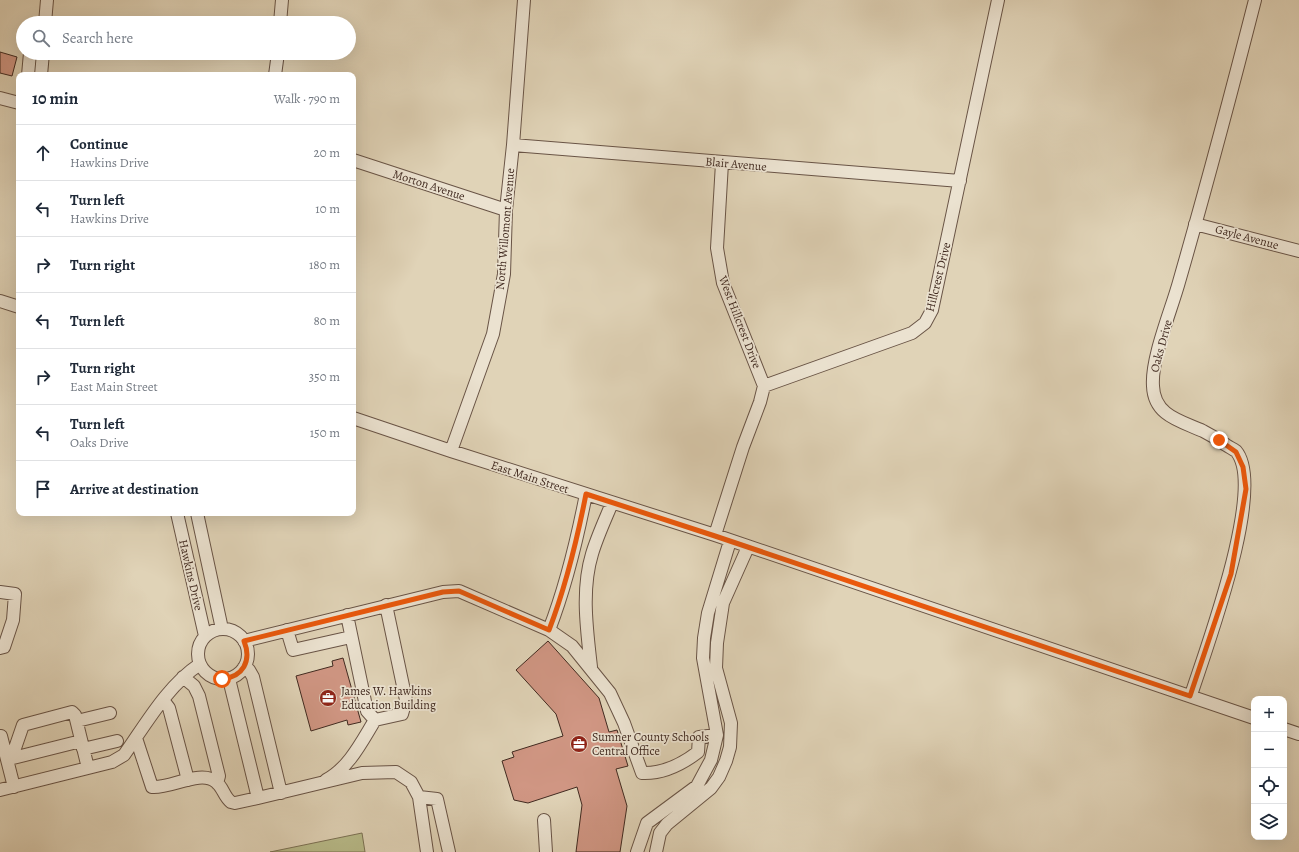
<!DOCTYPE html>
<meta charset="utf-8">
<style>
:root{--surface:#fff;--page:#f6f6f7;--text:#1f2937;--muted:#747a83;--line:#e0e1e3}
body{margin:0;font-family:Alegreya,serif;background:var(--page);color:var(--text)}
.controls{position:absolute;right:12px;bottom:12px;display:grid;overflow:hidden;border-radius:8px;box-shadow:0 4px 16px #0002}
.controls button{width:36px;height:36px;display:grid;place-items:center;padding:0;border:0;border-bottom:1px solid var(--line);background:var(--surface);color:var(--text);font:20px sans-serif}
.stop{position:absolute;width:12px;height:12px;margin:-9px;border:3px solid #ea580c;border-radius:50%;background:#fff}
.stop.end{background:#ea580c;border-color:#fff;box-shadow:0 1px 4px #0008}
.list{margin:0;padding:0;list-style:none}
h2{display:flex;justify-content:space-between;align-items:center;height:52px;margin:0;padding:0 16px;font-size:17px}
h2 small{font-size:13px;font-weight:400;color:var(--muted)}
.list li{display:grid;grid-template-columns:26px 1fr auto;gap:12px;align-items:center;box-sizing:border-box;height:56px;padding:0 16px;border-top:1px solid var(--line)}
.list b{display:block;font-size:15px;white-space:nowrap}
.list p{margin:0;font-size:13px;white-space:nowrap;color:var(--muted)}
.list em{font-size:13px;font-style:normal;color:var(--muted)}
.icon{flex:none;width:22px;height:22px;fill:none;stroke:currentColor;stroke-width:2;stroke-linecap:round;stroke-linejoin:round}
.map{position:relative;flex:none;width:1299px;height:852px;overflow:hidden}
.search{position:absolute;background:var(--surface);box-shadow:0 4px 16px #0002;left:16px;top:16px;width:340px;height:44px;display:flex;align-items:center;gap:10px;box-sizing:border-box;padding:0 14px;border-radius:22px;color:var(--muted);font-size:15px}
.panel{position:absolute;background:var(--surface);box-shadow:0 4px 16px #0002;left:16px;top:72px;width:340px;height:444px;border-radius:8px}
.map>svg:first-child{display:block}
</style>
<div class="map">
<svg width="1299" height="852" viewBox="0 0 1299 852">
<rect width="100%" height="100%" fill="#e0d3b7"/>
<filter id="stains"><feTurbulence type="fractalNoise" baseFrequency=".005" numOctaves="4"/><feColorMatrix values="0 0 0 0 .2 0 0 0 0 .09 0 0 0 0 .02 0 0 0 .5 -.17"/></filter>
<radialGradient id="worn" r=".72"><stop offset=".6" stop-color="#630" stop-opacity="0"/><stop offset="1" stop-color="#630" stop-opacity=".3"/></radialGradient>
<path fill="#b8bb8a" stroke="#7c7255" d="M362 833 365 852H270Z"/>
<path fill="#d09683" stroke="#412a20" d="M0 52 17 57 12 76 0 73Z
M548 641 599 698 609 732 617 730 628 766 616 769 627 806 620 852H576L582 805 577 787 528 803 514 800 502 761 514 757 512 752 563 736 556 714 516 670Z
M343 658 361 722 348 725 347 720 311 731 296 676 333 666 332 661Z"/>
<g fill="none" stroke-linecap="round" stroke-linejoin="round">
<g stroke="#695446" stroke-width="14">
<path id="minor" d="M45 23 47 0
M280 23 282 0
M28 75 30 53
M41 75 43 53
M275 75 278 53
M0 98 19 103
M513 145 960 181
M353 160 506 210
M722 163 717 248 723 283 764 386
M1195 224 1299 251
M0 301 19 307
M353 418 451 451 715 535 1254 718
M451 451 493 334 504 274 506 210 513 145 524 0
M177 513 205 636
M197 513 222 629
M715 535 743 447 760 402 764 386 912 333 925 323 932 310 998 0
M0 592 15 594 13 620 4 647 0 648
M347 615 367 711 375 720 402 714 406 700 386 605
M198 654a25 25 0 1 1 50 0a25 25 0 1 1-50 0Z
M287 630 293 650 351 637
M549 630C566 586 577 540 586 494
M244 641 443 592 459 591 549 630 572 646 610 693 624 723 642 773C663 774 681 765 698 752L699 737 717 735
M244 667 249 670 253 677 281 793
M591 667C587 631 581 590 592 554 597 537 605 520 612 503
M183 677 194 686 199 696 219 776 217 783
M229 679 258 798 362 773 396 772 411 782 419 797 427 852
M1191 695C1205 651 1267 487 1236 451 1233 449 1229 447 1226 445 1219 440 1211 435 1203 431 1181 421 1154 416 1153 386 1151 358 1171 311 1179 282 1206 188 1231 94 1255 0
M163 700 169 708 188 780
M77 721 110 713
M1284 729 1299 734
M1 736 14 787
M136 738 152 787C170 789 201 769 216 782 223 787 224 797 231 802L235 803 258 798
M83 749 117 741
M15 757 14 751 23 725 72 712 75 715 88 768
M9 759 81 741
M326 780C349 768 362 741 375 720
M0 790 112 762 124 755C146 724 167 686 200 664
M419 797 437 799 449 852
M544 820 546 852
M637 852 647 823 697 786 711 760 717 735 703 658 704 638 708 613 730 541
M656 852 660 833 667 824 711 788 719 777 726 761 730 747 731 723 716 668 717 643 723 603 748 547"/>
</g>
<use href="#minor" stroke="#ebe2d0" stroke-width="12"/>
</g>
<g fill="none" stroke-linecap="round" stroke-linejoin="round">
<path stroke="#ea580c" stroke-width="5" d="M222 679C243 677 252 661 244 641L443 592 459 591 549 630C566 586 577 540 586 494L715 536 1190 696 1231 574 1246 489 1243 467 1236 452 1219 440"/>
</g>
<defs>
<g id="office-disc" transform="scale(0.9)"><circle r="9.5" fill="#8f2418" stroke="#ebe2d0"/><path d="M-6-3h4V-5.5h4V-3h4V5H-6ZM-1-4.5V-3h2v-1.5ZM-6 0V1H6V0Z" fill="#fff"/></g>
</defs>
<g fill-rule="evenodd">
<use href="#office-disc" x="328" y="698"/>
<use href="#office-disc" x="579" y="744"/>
</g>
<g text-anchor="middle" stroke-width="3.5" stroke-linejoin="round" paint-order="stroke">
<g font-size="12" fill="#412a20" stroke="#ebe2d0">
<text transform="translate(736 164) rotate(5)" y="4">Blair Avenue</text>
<text transform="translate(429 185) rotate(18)" y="4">Morton Avenue</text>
<text transform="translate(505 229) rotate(-85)" y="4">North Willomont Avenue</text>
<text transform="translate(1247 237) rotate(15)" y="4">Gayle Avenue</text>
<text transform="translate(938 277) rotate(-76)" y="4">Hillcrest Drive</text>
<text transform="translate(740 322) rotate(69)" y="4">West Hillcrest Drive</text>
<text transform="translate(1161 346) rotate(-75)" y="4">Oaks Drive</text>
<text transform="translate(530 477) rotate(18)" y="4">East Main Street</text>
<text transform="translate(191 575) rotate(77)" y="4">Hawkins Drive</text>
</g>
<g font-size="12" fill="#412a20" stroke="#ebe2d0" text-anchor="start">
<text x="341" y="695">James W. Hawkins<tspan x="341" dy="14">Education Building</tspan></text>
<text x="592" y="741">Sumner County Schools<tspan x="592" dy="14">Central Office</tspan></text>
</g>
</g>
<rect width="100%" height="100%" filter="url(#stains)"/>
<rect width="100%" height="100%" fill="url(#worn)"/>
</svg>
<div class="controls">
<button>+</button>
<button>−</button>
<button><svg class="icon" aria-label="locate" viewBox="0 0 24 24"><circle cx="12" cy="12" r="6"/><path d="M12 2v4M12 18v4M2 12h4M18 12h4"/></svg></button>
<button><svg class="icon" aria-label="layers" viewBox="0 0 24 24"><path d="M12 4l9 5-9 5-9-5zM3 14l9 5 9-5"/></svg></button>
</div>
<div class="stop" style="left:222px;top:679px"></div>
<div class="stop end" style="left:1219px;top:440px"></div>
<div class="search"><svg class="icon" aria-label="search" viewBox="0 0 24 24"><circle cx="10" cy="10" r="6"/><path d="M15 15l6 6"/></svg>Search here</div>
<section class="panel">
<h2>10 min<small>Walk · 790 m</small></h2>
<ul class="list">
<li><svg class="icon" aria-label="ahead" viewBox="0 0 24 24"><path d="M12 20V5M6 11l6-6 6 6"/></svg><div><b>Continue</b><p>Hawkins Drive</p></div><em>20 m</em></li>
<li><svg class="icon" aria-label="left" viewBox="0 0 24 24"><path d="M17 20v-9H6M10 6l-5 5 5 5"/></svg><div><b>Turn left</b><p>Hawkins Drive</p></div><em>10 m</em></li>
<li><svg class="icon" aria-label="right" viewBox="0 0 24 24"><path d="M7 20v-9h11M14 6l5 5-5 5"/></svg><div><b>Turn right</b></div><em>180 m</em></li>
<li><svg class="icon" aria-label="left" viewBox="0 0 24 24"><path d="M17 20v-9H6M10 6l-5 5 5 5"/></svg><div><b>Turn left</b></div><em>80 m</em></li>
<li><svg class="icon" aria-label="right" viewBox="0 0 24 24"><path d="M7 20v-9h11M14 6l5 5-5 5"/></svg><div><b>Turn right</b><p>East Main Street</p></div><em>350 m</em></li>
<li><svg class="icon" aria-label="left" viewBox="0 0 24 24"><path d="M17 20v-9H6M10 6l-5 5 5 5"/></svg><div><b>Turn left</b><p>Oaks Drive</p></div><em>150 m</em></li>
<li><svg class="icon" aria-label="arrive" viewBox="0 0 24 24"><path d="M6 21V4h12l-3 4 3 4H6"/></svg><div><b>Arrive at destination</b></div></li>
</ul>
</section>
</div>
